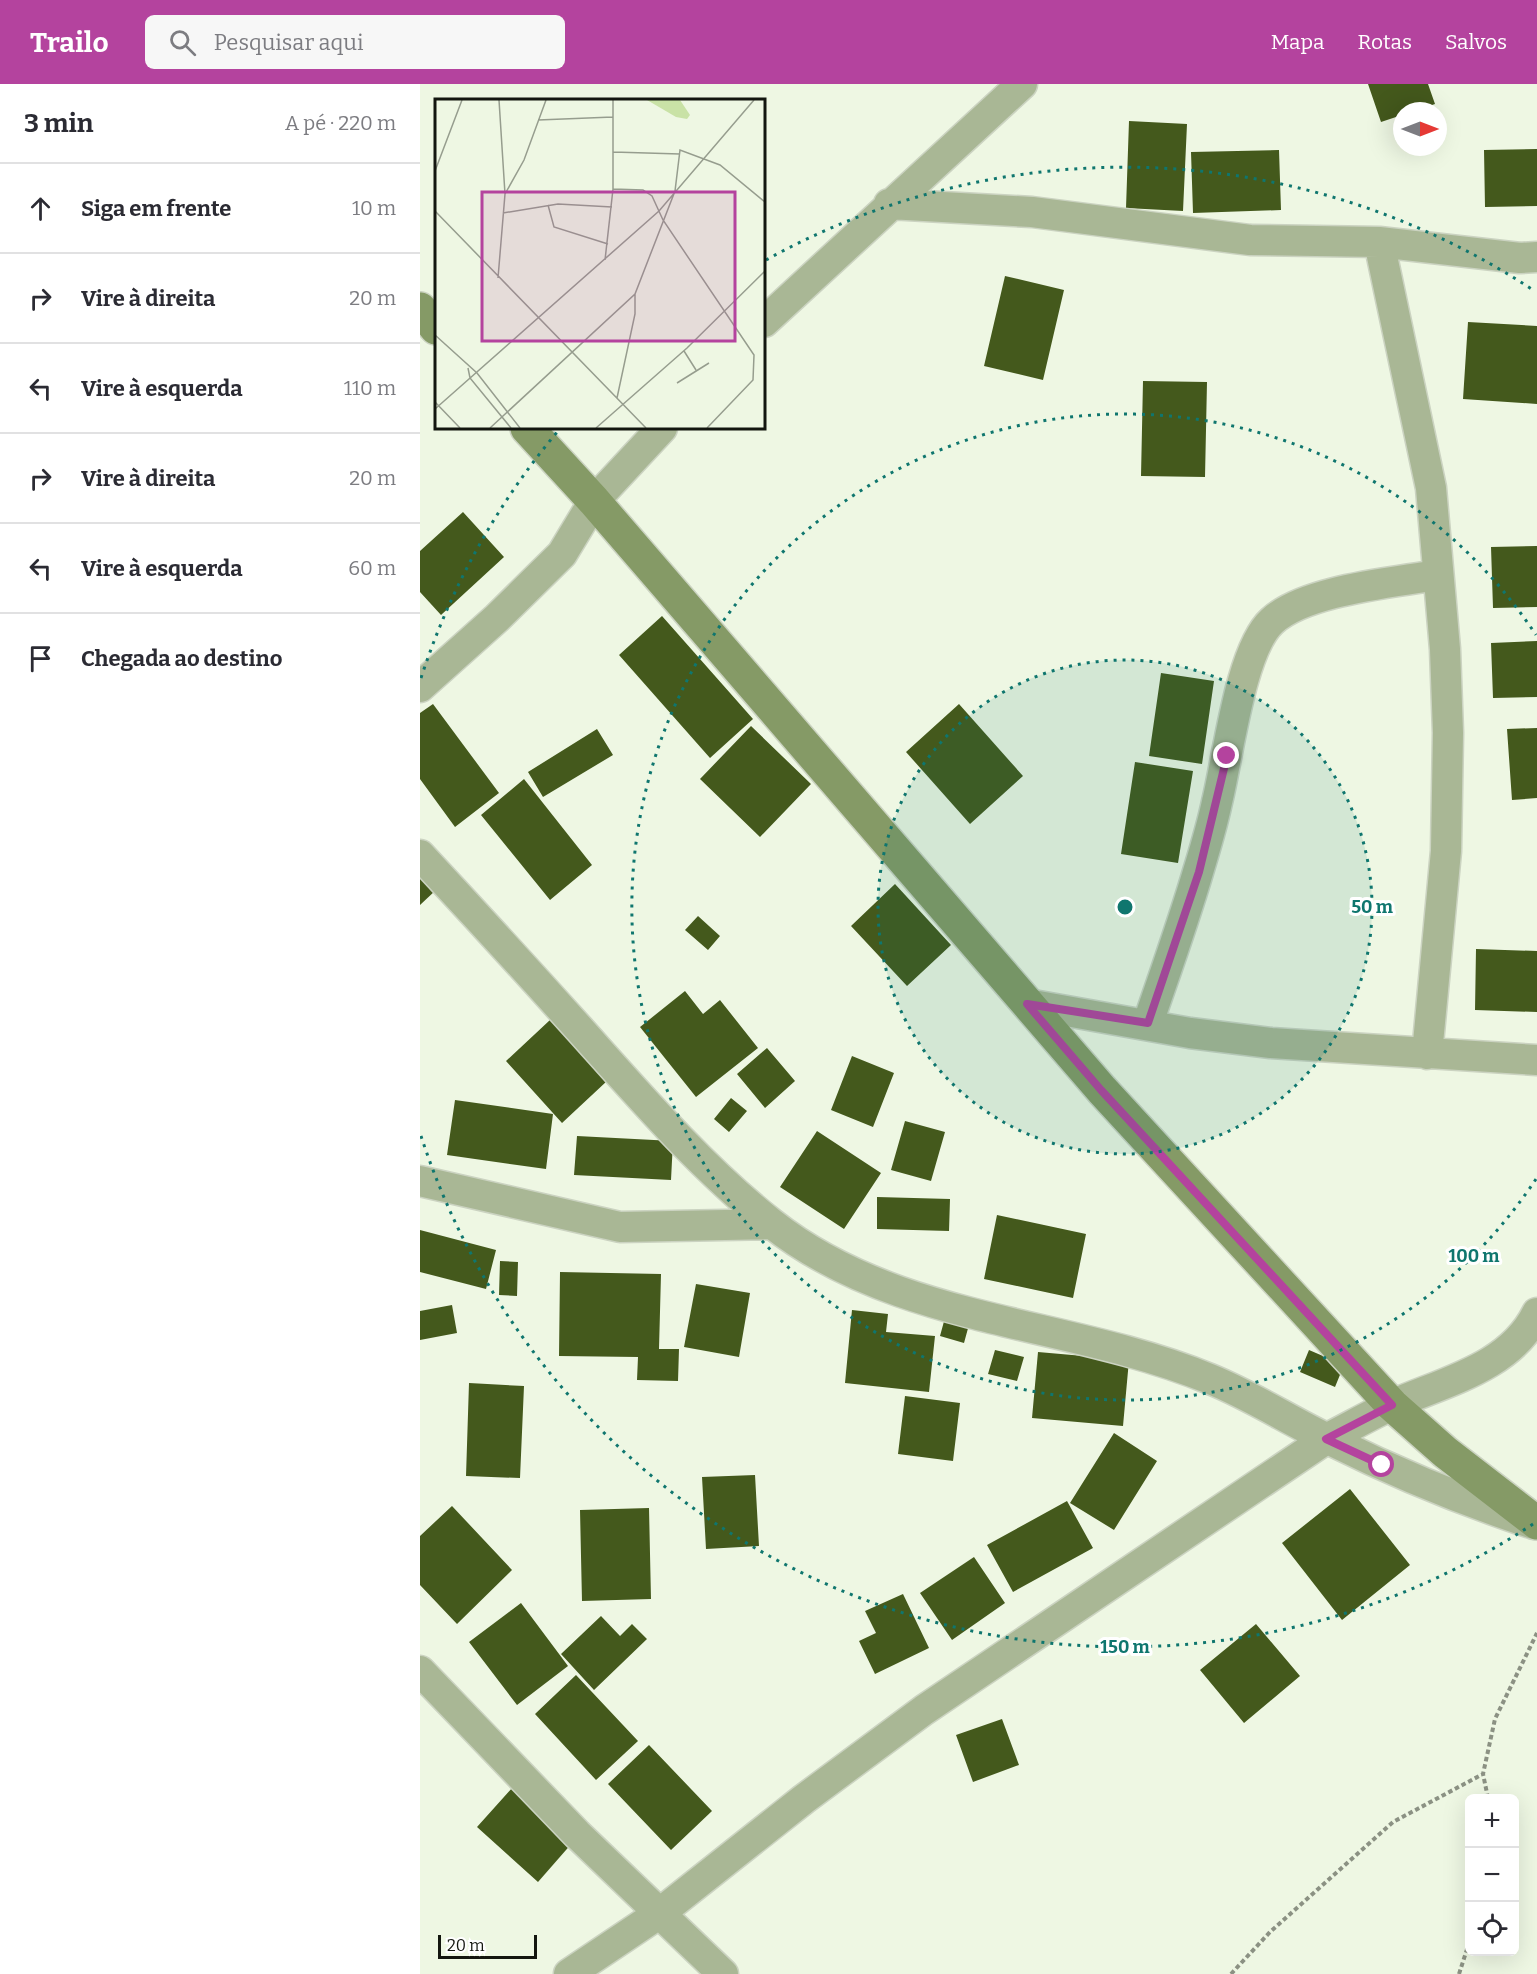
<!DOCTYPE html>
<html lang="pt">
<meta charset="utf-8">
<style>
:root{--surface:#fff;--page:#f7f7f7;--text:#2b2b33;--muted:#7c7c81;--line:#e1e1e2;--accent:#b4439e}
body{margin:0;font-family:Bitter,serif;background:var(--page);color:var(--text)}
.controls{position:absolute;right:18px;bottom:18px;display:grid;overflow:hidden;border-radius:9px;box-shadow:0 6px 24px #0002}
.controls button{width:54px;height:54px;display:grid;place-items:center;padding:0;border:0;border-bottom:2px solid var(--line);background:var(--surface);color:var(--text);font:30px sans-serif}
.compass{position:absolute;left:973px;top:18px;width:54px;height:54px;border-radius:50%;background:var(--surface);box-shadow:0 6px 24px #0002;rotate:90deg}
.scale{position:absolute;left:18px;bottom:15px;width:99px;box-sizing:border-box;padding-left:6px;border:3px solid #13160f;border-top:0;font-size:16px;line-height:21px;white-space:nowrap;color:#13160f;-webkit-text-stroke:4px #fff;paint-order:stroke}
.stop{position:absolute;width:18px;height:18px;margin:-14px;border:4px solid #b4439e;border-radius:50%;background:#fff}
.stop.end{background:#b4439e;border-color:#fff;box-shadow:0 2px 6px #0008}
.list{margin:0;padding:0;list-style:none}
h2{display:flex;justify-content:space-between;align-items:center;height:78px;margin:0;padding:0 24px;font-size:26px}
h2 small{font-size:20px;font-weight:400;color:var(--muted)}
.list li{display:grid;grid-template-columns:39px 1fr auto;gap:18px;align-items:center;box-sizing:border-box;height:90px;padding:0 24px;border-top:2px solid var(--line)}
.list b{display:block;font-size:22px;white-space:nowrap}
.list em{font-size:20px;font-style:normal;color:var(--muted)}
.icon{flex:none;width:33px;height:33px;fill:none;stroke:currentColor;stroke-width:2;stroke-linecap:round;stroke-linejoin:round}
.map{position:relative;flex:none;width:1117px;height:1890px;overflow:hidden}
header{display:flex;align-items:center;gap:36px;box-sizing:border-box;height:84px;padding:0 30px;background:var(--accent);color:#fff}
header strong{font-size:28px}
nav{display:flex;gap:33px;margin-inline-start:auto;font-size:21px}
.search{width:420px;height:54px;background:var(--page);display:flex;align-items:center;gap:15px;box-sizing:border-box;padding:0 21px;border-radius:9px;color:var(--muted);font-size:22px}
main{display:flex}
aside{flex:1;background:var(--surface)}
.map>svg:first-child{display:block}
</style>
<header>
<strong>Trailo</strong>
<div class="search"><svg class="icon" aria-label="search" viewBox="0 0 24 24"><circle cx="10" cy="10" r="6"/><path d="M15 15l6 6"/></svg>Pesquisar aqui</div>
<nav><a>Mapa</a><a>Rotas</a><a>Salvos</a></nav>
</header>
<main>
<aside>
<h2>3 min<small>A pé · 220 m</small></h2>
<ul class="list">
<li><svg class="icon" aria-label="ahead" viewBox="0 0 24 24"><path d="M12 20V5M6 11l6-6 6 6"/></svg><div><b>Siga em frente</b></div><em>10 m</em></li>
<li><svg class="icon" aria-label="right" viewBox="0 0 24 24"><path d="M7 20v-9h11M14 6l5 5-5 5"/></svg><div><b>Vire à direita</b></div><em>20 m</em></li>
<li><svg class="icon" aria-label="left" viewBox="0 0 24 24"><path d="M17 20v-9H6M10 6l-5 5 5 5"/></svg><div><b>Vire à esquerda</b></div><em>110 m</em></li>
<li><svg class="icon" aria-label="right" viewBox="0 0 24 24"><path d="M7 20v-9h11M14 6l5 5-5 5"/></svg><div><b>Vire à direita</b></div><em>20 m</em></li>
<li><svg class="icon" aria-label="left" viewBox="0 0 24 24"><path d="M17 20v-9H6M10 6l-5 5 5 5"/></svg><div><b>Vire à esquerda</b></div><em>60 m</em></li>
<li><svg class="icon" aria-label="arrive" viewBox="0 0 24 24"><path d="M6 21V4h12l-3 4 3 4H6"/></svg><div><b>Chegada ao destino</b></div></li>
</ul>
</aside>
<div class="map">
<svg width="1117" height="1890" viewBox="0 0 1117 1890">
<rect width="100%" height="100%" fill="#eef7e3"/>
<path fill="#44591c" d="M948 0H1008L1015 20 994 27H982V31L961 38Z
M709 37 767 40 763 127 706 124Z
M1117 65V122L1065 123 1064 66Z
M859 66 861 126 773 129 771 68Z
M585 192 644 206 623 296 564 282Z
M1048 238 1117 242V320L1043 315Z
M723 297 787 298 785 393 721 392Z
M43 428 84 473 21 531 0 508V467Z
M1117 462V523L1073 524 1071 463Z
M242 532 333 635 290 674 199 571Z
M1117 557V613L1073 614 1071 559Z
M741 589 794 597 782 680 729 672Z
M13 620 79 709 35 743 0 695V629Z
M539 620 603 692 550 740 486 668Z
M331 642 391 700 340 753 280 695Z
M1117 644V714L1092 716 1087 645Z
M177 645 193 671 123 713 108 688Z
M715 678 773 687 758 779 701 770Z
M104 695 172 781 130 816 61 731Z
M0 788 16 806 0 821Z
M475 800 531 861 487 902 431 842Z
M278 832 300 852 288 866 265 846Z
M1056 865 1117 867V928L1055 926Z
M265 907 283 930 300 916 338 964 276 1013 220 943Z
M130 936 187 997 142 1039 86 977Z
M347 964 375 997 345 1024 317 990Z
M432 972 474 989 453 1043 411 1026Z
M311 1014 327 1027 309 1048 294 1035Z
M35 1016 133 1030 126 1085 27 1071Z
M485 1037 525 1048 511 1097 471 1086Z
M397 1047 461 1089 424 1145 360 1103Z
M157 1052 253 1057 251 1096 154 1091Z
M457 1113 530 1115 529 1147 457 1145Z
M577 1131 666 1150 653 1214 564 1195Z
M0 1146 76 1166 66 1205 0 1188Z
M80 1177 98 1178 97 1212 79 1211Z
M140 1188 241 1190 239 1265H259L258 1297 217 1296 218 1273 139 1272Z
M276 1200 330 1209 319 1273 264 1263Z
M32 1221 37 1249 0 1256V1227Z
M432 1226 468 1230 466 1248 515 1252 509 1308 425 1299Z
M526 1230 550 1237 544 1259 520 1252Z
M575 1266 604 1273 597 1297 568 1290Z
M889 1266 924 1281 915 1303 880 1288Z
M618 1268 709 1276 703 1342 612 1334Z
M49 1299 104 1302 100 1394 46 1392Z
M485 1312 540 1319 533 1377 478 1370Z
M694 1349 737 1377 694 1446 650 1419Z
M335 1391 339 1462 286 1465 282 1393Z
M930 1405 990 1481 922 1536 862 1459Z
M647 1417 673 1464 593 1508 567 1461Z
M32 1422 92 1486 37 1540 0 1501V1452Z
M229 1424 231 1515 162 1517 160 1426Z
M554 1473 585 1519 532 1556 500 1509Z
M483 1510 509 1564 455 1590 439 1557 456 1549 445 1527Z
M101 1519 148 1582 97 1621 49 1558Z
M181 1532 200 1552 212 1540 227 1555 174 1606 141 1570Z
M836 1540 880 1592 824 1639 780 1586Z
M156 1591 218 1657 176 1696 115 1630Z
M582 1635 599 1681 553 1698 536 1651Z
M229 1661 292 1727 251 1766 188 1700Z
M93 1703 153 1758 118 1798 57 1743Z"/>
<g fill="none" stroke-linecap="round" stroke-linejoin="round">
<g stroke="#cbd3c1" stroke-width="33">
<path id="minor" d="M469 120 612 128 830 156 959 158 1100 174 1117 173
M959 158 1011 404 1025 565 1028 649 1026 767 1007 970
M344 238 602 0
M0 603 77 534 142 470 174 417 242 344
M0 771C55 830 109 889 163 949 222 1015 282 1084 351 1139 477 1239 647 1236 790 1295 832 1312 870 1337 910 1356 976 1389 1044 1417 1114 1440
M607 920 770 949 851 959 1117 976
M728 939C745 889 763 839 778 788 785 765 792 742 797 718 808 674 820 566 852 537 886 506 972 499 1017 491
M0 1097 200 1143 352 1140
M0 1587 157 1750 303 1890
M149 1890 240 1829 384 1715 504 1626 906 1355C928 1344 950 1331 972 1321 1023 1298 1090 1284 1117 1229"/>
</g>
<g stroke="#cbd3c1" stroke-width="36">
<path id="secondary" d="M0 225 16 244
M107 344 174 417 682 1006 972 1321 1025 1368 1117 1439"/>
</g>
<path stroke="#8b9183" stroke-width="4" stroke-dasharray="4.5 3" stroke-linecap="butt" d="M1068 1714 1063 1690 1075 1635 1117 1549
M811 1890 850 1848 973 1738 1063 1690
M1039 1890 1050 1856"/>
<use href="#minor" stroke="#a9b795" stroke-width="30"/>
<use href="#secondary" stroke="#859a66" stroke-width="33"/>
</g>
<g fill="none" stroke-linecap="round" stroke-linejoin="round">
<path stroke="#b4439e" stroke-width="8" d="M807 672 779 788 728 939 607 920 681 1006 972 1321 906 1355 962 1381"/>
</g>
<circle cx="705" cy="823" r="247" fill="#0f766e" fill-opacity=".12"/>
<g fill="none" stroke="#0f766e" stroke-width="3" stroke-dasharray="3 6">
<circle cx="705" cy="823" r="247"/>
<path d="M1116 1095A493 493 0 1 1 1116 551"/>
<path d="M1113 1440A740 740 0 0 1 1 1052M1 594A740 740 0 0 1 138 347M346 176A740 740 0 0 1 1113 206"/>
</g>
<g transform="translate(15 15)">
<rect width="330" height="330" fill="#eef7e3"/>
<path d="M212 1H245L255 16 252 20 241 18Z" fill="#c9e2a6"/>
<path fill="none" stroke="#969d8e" stroke-width="1.5" d="M103 21 178 18M178 53 245 55M0 72 27 1M178 90 208 91 217 97 228 121 319 256 318 281 272 329M70 95 89 61 111 1M113 106 119 128 173 145M0 112 211 329M68 114 123 105 177 108M170 161 178 90V1M63 179 70 95 64 1M0 236 42 274 85 329M249 252 261 271M33 269 35 279 76 329M242 284 274 264M182 299 200 215V195M0 303 25 329M0 310 224 112 319 1M55 329 200 195 240 92 245 51 285 66 330 103M161 329 252 249 330 172"/>
<path fill="#b4439e" fill-opacity="0.15" stroke="#b4439e" stroke-width="3" d="M47 93H300V242H47Z"/>
<rect width="330" height="330" fill="none" stroke="#13160f" stroke-width="3"/>
</g>
<circle cx="705" cy="823" r="9" fill="#0f766e" stroke="#fff" stroke-width="3"/>
<g font-size="18" text-anchor="middle" font-weight="bold" fill="#0f766e" stroke="#fff" stroke-width="6" stroke-linejoin="round" paint-order="stroke">
<text x="952" y="829">50 m</text>
<text x="1054" y="1178">100 m</text>
<text x="705" y="1569">150 m</text>
</g>
</svg>
<div class="controls">
<button>+</button>
<button>−</button>
<button><svg class="icon" aria-label="locate" viewBox="0 0 24 24"><circle cx="12" cy="12" r="6"/><path d="M12 2v4M12 18v4M2 12h4M18 12h4"/></svg></button>
</div>
<svg class="compass" viewBox="-18 -18 36 36"><path d="M0-13l5 13h-10z" fill="#e53935"/><path d="M0 13l5-13h-10z" fill="#7c7c81"/></svg>
<div class="scale">20 m</div>
<div class="stop" style="left:962px;top:1381px"></div>
<div class="stop end" style="left:807px;top:672px"></div>
</div>
</main>
